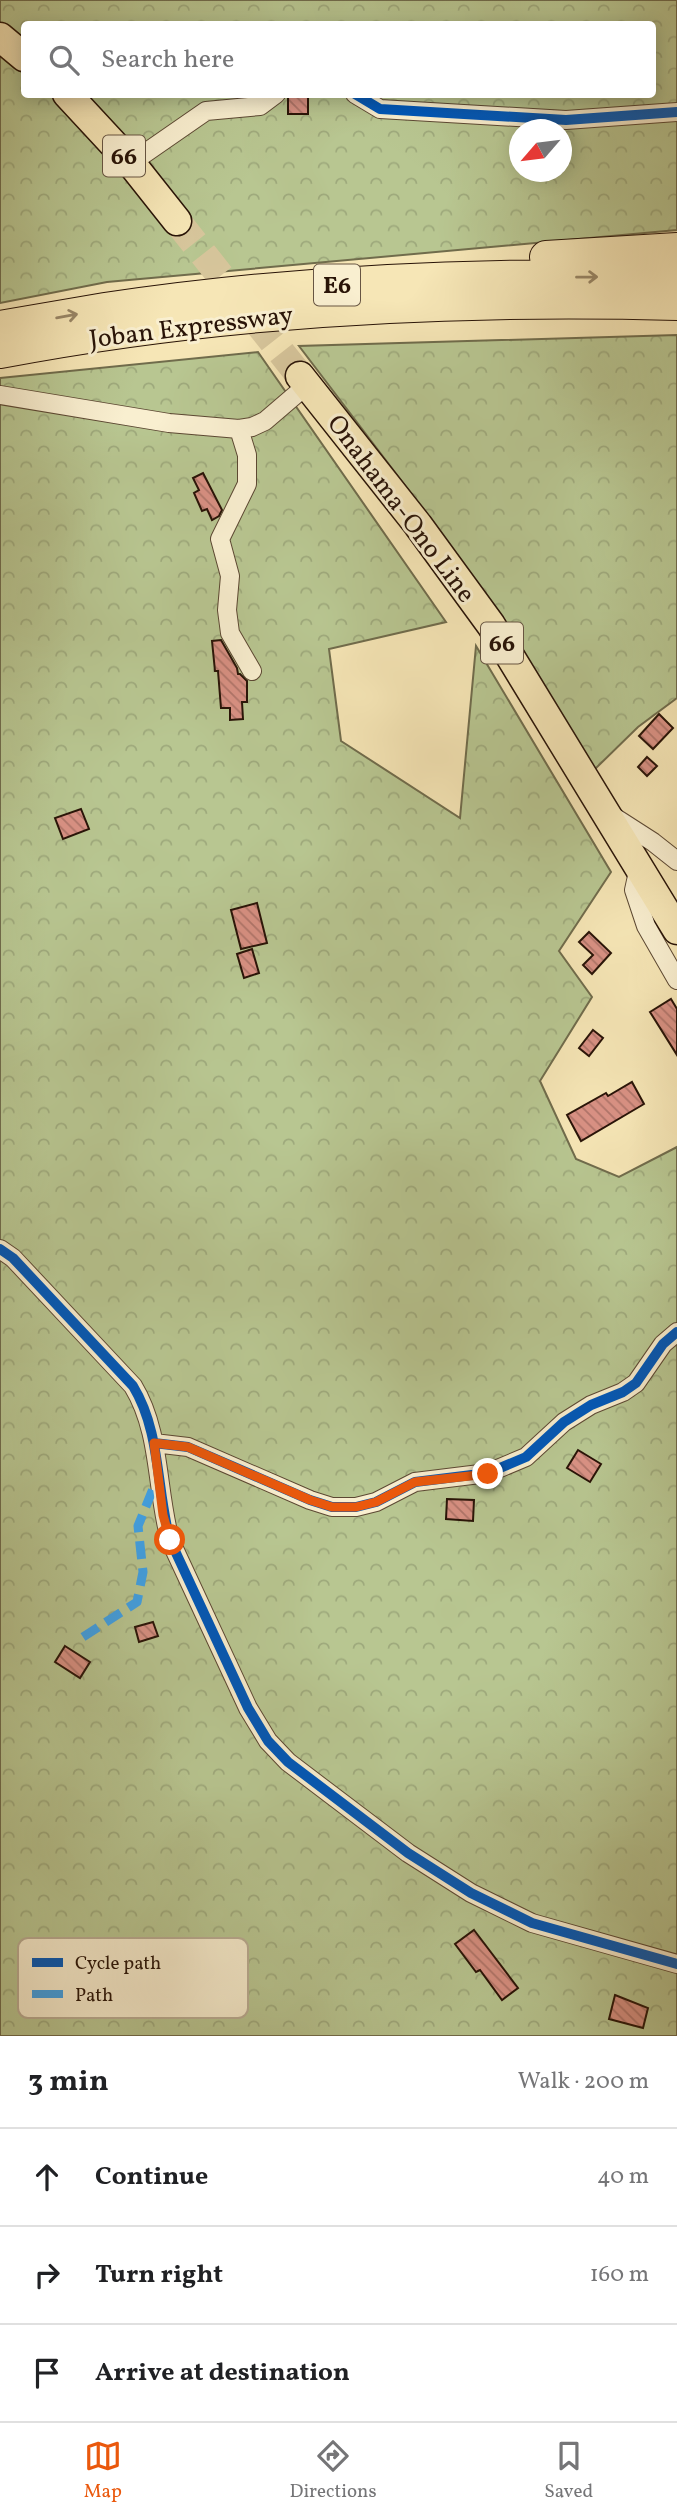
<!DOCTYPE html>
<meta charset="utf-8">
<style>
:root{--surface:#fff;--page:#f6f6f6;--text:#202124;--muted:#757577;--line:#e0e0e0;--accent:#ea580c}
body{margin:0;font-family:Vollkorn,serif;background:var(--page);color:var(--text)}
.compass{position:absolute;left:509px;top:119px;width:63px;height:63px;border-radius:50%;background:var(--surface);box-shadow:0 4px 18px #0003;rotate:242deg}
.stop{position:absolute;width:21px;height:21px;margin:-16px;border:5px solid #ea580c;border-radius:50%;background:#fff}
.stop.end{background:#ea580c;border-color:#fff;box-shadow:0 2px 7px #0008}
.list{margin:0;padding:0;list-style:none}
h2{display:flex;justify-content:space-between;align-items:center;height:91px;margin:0;padding:0 28px;font-size:30px}
h2 small{font-size:23px;font-weight:400;color:var(--muted)}
.list li{display:grid;grid-template-columns:46px 1fr auto;gap:21px;align-items:center;box-sizing:border-box;height:98px;padding:0 28px;border-top:2px solid var(--line)}
.list b{display:block;font-size:26px;white-space:nowrap}
.list em{font-size:23px;font-style:normal;color:var(--muted)}
.icon{flex:none;width:38px;height:38px;fill:none;stroke:currentColor;stroke-width:2;stroke-linecap:round;stroke-linejoin:round}
.map{position:relative;flex:none;width:677px;height:2036px;overflow:hidden}
.search{position:absolute;background:var(--surface);box-shadow:0 4px 18px #0003;left:21px;right:21px;top:21px;height:77px;display:flex;align-items:center;gap:18px;box-sizing:border-box;padding:0 24px;border-radius:7px;color:var(--muted);font-size:26px}
.sheet{height:385px;background:var(--surface)}
nav{display:flex;justify-content:space-around;align-items:center;box-sizing:border-box;height:98px;border-top:2px solid var(--line);background:var(--surface);font-size:19px;color:var(--muted)}
nav a{display:grid;justify-items:center;gap:4px}
nav .on{color:var(--accent)}
.map>svg:first-child{display:block}
</style>
<div class="map">
<svg width="677" height="2036" viewBox="0 0 677 2036">
<defs>
<pattern id="forest-crowns" width="20" height="18" patternUnits="userSpaceOnUse" patternTransform="scale(1.75)"><rect width="20" height="18" fill="#b8c691"/><path d="M2 6a3 3 0 1 1 6 0M12 15a3 3 0 1 1 6 0" fill="none" stroke="#9ea97c"/></pattern>
<pattern id="building-back-hatch" width="6" height="6" patternUnits="userSpaceOnUse" patternTransform="scale(1.75)"><rect width="6" height="6" fill="#d99184"/><path d="M-1 5l2 2M0 0l6 6M5-1l2 2" fill="none" stroke="#b0756a"/></pattern>
</defs>
<rect width="100%" height="100%" fill="#f6e6b6"/>
<filter id="stains"><feTurbulence type="fractalNoise" baseFrequency=".00286" numOctaves="4"/><feColorMatrix values="0 0 0 0 .2 0 0 0 0 .09 0 0 0 0 .02 0 0 0 .5 -.17"/></filter>
<radialGradient id="worn" r=".72"><stop offset=".6" stop-color="#630" stop-opacity="0"/><stop offset="1" stop-color="#630" stop-opacity=".3"/></radialGradient>
<path fill="url(#forest-crowns)" stroke="#706c4c" stroke-width="2" fill-rule="evenodd" d="M0 0H677V230L107 282 0 303ZM24 24H652V94H24ZM520 130H562V172H520Z
M677 335V698L638 727 593 771 413 496 299 346Z
M258 352 446 622 329 649 341 741 460 818 476 646 611 872 559 951 592 997 540 1081 576 1159 619 1177 677 1147V2036H0V378Z"/>
<path fill="url(#building-back-hatch)" stroke="#281307" stroke-width="2" d="M288 94H308V114H288Z
M203 473 222 510 219 516 212 520 207 509 202 511 194 493 199 490 193 478Z
M221 640 237 668 238 674H240L247 681V702H242L243 719 230 720V708H221L218 671H215L212 641Z
M659 714 673 728 653 749 639 736Z
M647 757 657 766 647 776 638 767Z
M81 809 89 829 63 839 55 818Z
M257 903 267 943 241 949 231 910Z
M589 932 611 953 592 974 583 965 593 955 579 942Z
M252 949 259 973 244 978 237 954Z
M671 999 677 1009V1055L650 1012Z
M593 1030 603 1038 589 1056 579 1048Z
M632 1082 644 1104 581 1141 567 1115 606 1093 608 1096Z
M578 1450 601 1464 590 1482 567 1468Z
M447 1499 474 1500 473 1521 446 1519Z
M153 1622 158 1636 139 1642 135 1627Z
M65 1646 90 1662 80 1678 55 1662Z
M474 1930 518 1988 502 2000 480 1970 476 1972 455 1944Z
M615 1995 648 2008 643 2028 609 2019Z"/>
<g fill="none" stroke-linecap="round" stroke-linejoin="round">
<path stroke="#d7c69c" stroke-width="28" stroke-dasharray="28 14" stroke-linecap="butt" d="M177 221 300 376"/>
<g stroke="#5c4833" stroke-width="20">
<path id="minor" d="M355 94 380 109 566 120 677 112
M131 163 206 111 260 106 276 94
M0 395 169 423 239 429 252 427 265 421 307 385
M239 429 247 455V484L220 539 230 576 227 610 230 633 252 671
M611 815 653 842 677 861
M639 867 634 890 646 926 677 980
M0 1249 13 1258 133 1386C161 1432 156 1488 170 1540L248 1708 268 1741 288 1762 408 1853 471 1893 532 1923 677 1964
M154 1443 188 1447 310 1500 332 1507H356L376 1502 415 1482 488 1473 526 1457 564 1422 591 1405 623 1392 636 1383 663 1344 677 1332"/>
</g>
<g stroke="#281307" stroke-width="31">
<path id="primary" d="M0 37 24 57
M67 94 131 163 177 221
M300 376 418 525 491 625 677 930"/>
</g>
<g stroke="#281307" stroke-width="34">
<path id="motorway" d="M546 257 677 249
M0 327C35 321 70 315 105 309 293 281 487 272 677 278
M0 352C220 310 453 298 677 304"/>
</g>
<use href="#minor" stroke="#f9efd0" stroke-width="18"/>
<use href="#primary" stroke="#f6e6b6" stroke-width="28"/>
<use href="#motorway" stroke="#f6e6b6" stroke-width="32"/>
<path stroke="#3ea2e9" stroke-width="9" stroke-dasharray="18 9" stroke-linecap="butt" d="M83 1637 137 1602 143 1572 138 1526 157 1479"/>
<g stroke="#f9efd0" stroke-width="15">
<path id="cycleway" d="M355 94 380 109 566 120 677 112
M0 1249 13 1258 133 1386C161 1432 156 1488 170 1540L248 1708 268 1741 288 1762 408 1853 471 1893 532 1923 677 1964
M154 1443 188 1447 310 1500 332 1507H356L376 1502 415 1482 488 1473 526 1457 564 1422 591 1405 623 1392 636 1383 663 1344 677 1332"/>
</g>
<use href="#cycleway" stroke="#0057b8" stroke-width="10"/>
</g>
<defs><path id="oneway-shaft" d="M-6 0H5M1.5-3L5.5 0L1.5 3" fill="none" stroke-width="1.6" stroke-linecap="round" stroke-linejoin="round" transform="scale(1.75)"/></defs>
<g stroke="#998767">
<use href="#oneway-shaft" transform="translate(587 277) rotate(-1)"/>
<use href="#oneway-shaft" transform="translate(67 316) rotate(-10)"/>
</g>
<g fill="none" stroke-linecap="round" stroke-linejoin="round">
<path stroke="#ea580c" stroke-width="9" d="M170 1540 163 1515 154 1443 188 1447 310 1500 332 1507H356L376 1502 415 1482 488 1474"/>
</g>
<g text-anchor="middle" stroke-width="6" stroke-linejoin="round" paint-order="stroke">
<g fill="#f9efd0" stroke="#675543" stroke-width="2">
<rect x="103" y="135.5" width="42" height="41" rx="5"/>
<rect x="314" y="264.5" width="46" height="41" rx="5"/>
<rect x="481" y="622.5" width="42" height="41" rx="5"/>
</g>
<g font-size="24" font-weight="bold" fill="#281307">
<text x="124" y="164">66</text>
<text x="337" y="293">E6</text>
<text x="502" y="651">66</text>
</g>
<g font-size="26" fill="#281307" stroke="#f9efd0">
<text transform="translate(191 326) rotate(-7)" y="9">Joban Expressway</text>
<text transform="translate(402 508) rotate(53)" y="9">Onahama-Ono Line</text>
</g>
</g>
<rect x="18" y="1938" width="230" height="80" rx="10" fill="#f9efd0" stroke="#baad94" stroke-width="2"/>
<rect x="32" y="1958" width="31" height="9" fill="#0057b8"/>
<rect x="32" y="1990" width="31" height="8" fill="#3ea2e9"/>
<g font-size="19" fill="#281307">
<text x="75" y="1969">Cycle path</text>
<text x="75" y="2001">Path</text>
</g>
<rect width="100%" height="100%" filter="url(#stains)"/>
<rect width="100%" height="100%" fill="url(#worn)"/>
</svg>
<svg class="compass" viewBox="-18 -18 36 36"><path d="M0-13l5 13h-10z" fill="#e53935"/><path d="M0 13l5-13h-10z" fill="#757577"/></svg>
<div class="stop" style="left:170px;top:1540px"></div>
<div class="stop end" style="left:488px;top:1474px"></div>
<div class="search"><svg class="icon" aria-label="search" viewBox="0 0 24 24"><circle cx="10" cy="10" r="6"/><path d="M15 15l6 6"/></svg>Search here</div>
</div>
<section class="sheet">
<h2>3 min<small>Walk · 200 m</small></h2>
<ul class="list">
<li><svg class="icon" aria-label="ahead" viewBox="0 0 24 24"><path d="M12 20V5M6 11l6-6 6 6"/></svg><div><b>Continue</b></div><em>40 m</em></li>
<li><svg class="icon" aria-label="right" viewBox="0 0 24 24"><path d="M7 20v-9h11M14 6l5 5-5 5"/></svg><div><b>Turn right</b></div><em>160 m</em></li>
<li><svg class="icon" aria-label="arrive" viewBox="0 0 24 24"><path d="M6 21V4h12l-3 4 3 4H6"/></svg><div><b>Arrive at destination</b></div></li>
</ul>
</section>
<nav>
<a class="on"><svg class="icon" aria-label="map" viewBox="0 0 24 24"><path d="M3 6l6-2 6 2 6-2v14l-6 2-6-2-6 2zM9 4v14M15 6v14"/></svg>Map</a>
<a><svg class="icon" aria-label="directions" viewBox="0 0 24 24"><path d="M12 3l9 9-9 9-9-9zM9 14v-3h6M13 9l2 2-2 2"/></svg>Directions</a>
<a><svg class="icon" aria-label="saved" viewBox="0 0 24 24"><path d="M7 4h10v16l-5-4-5 4z"/></svg>Saved</a>
</nav>
